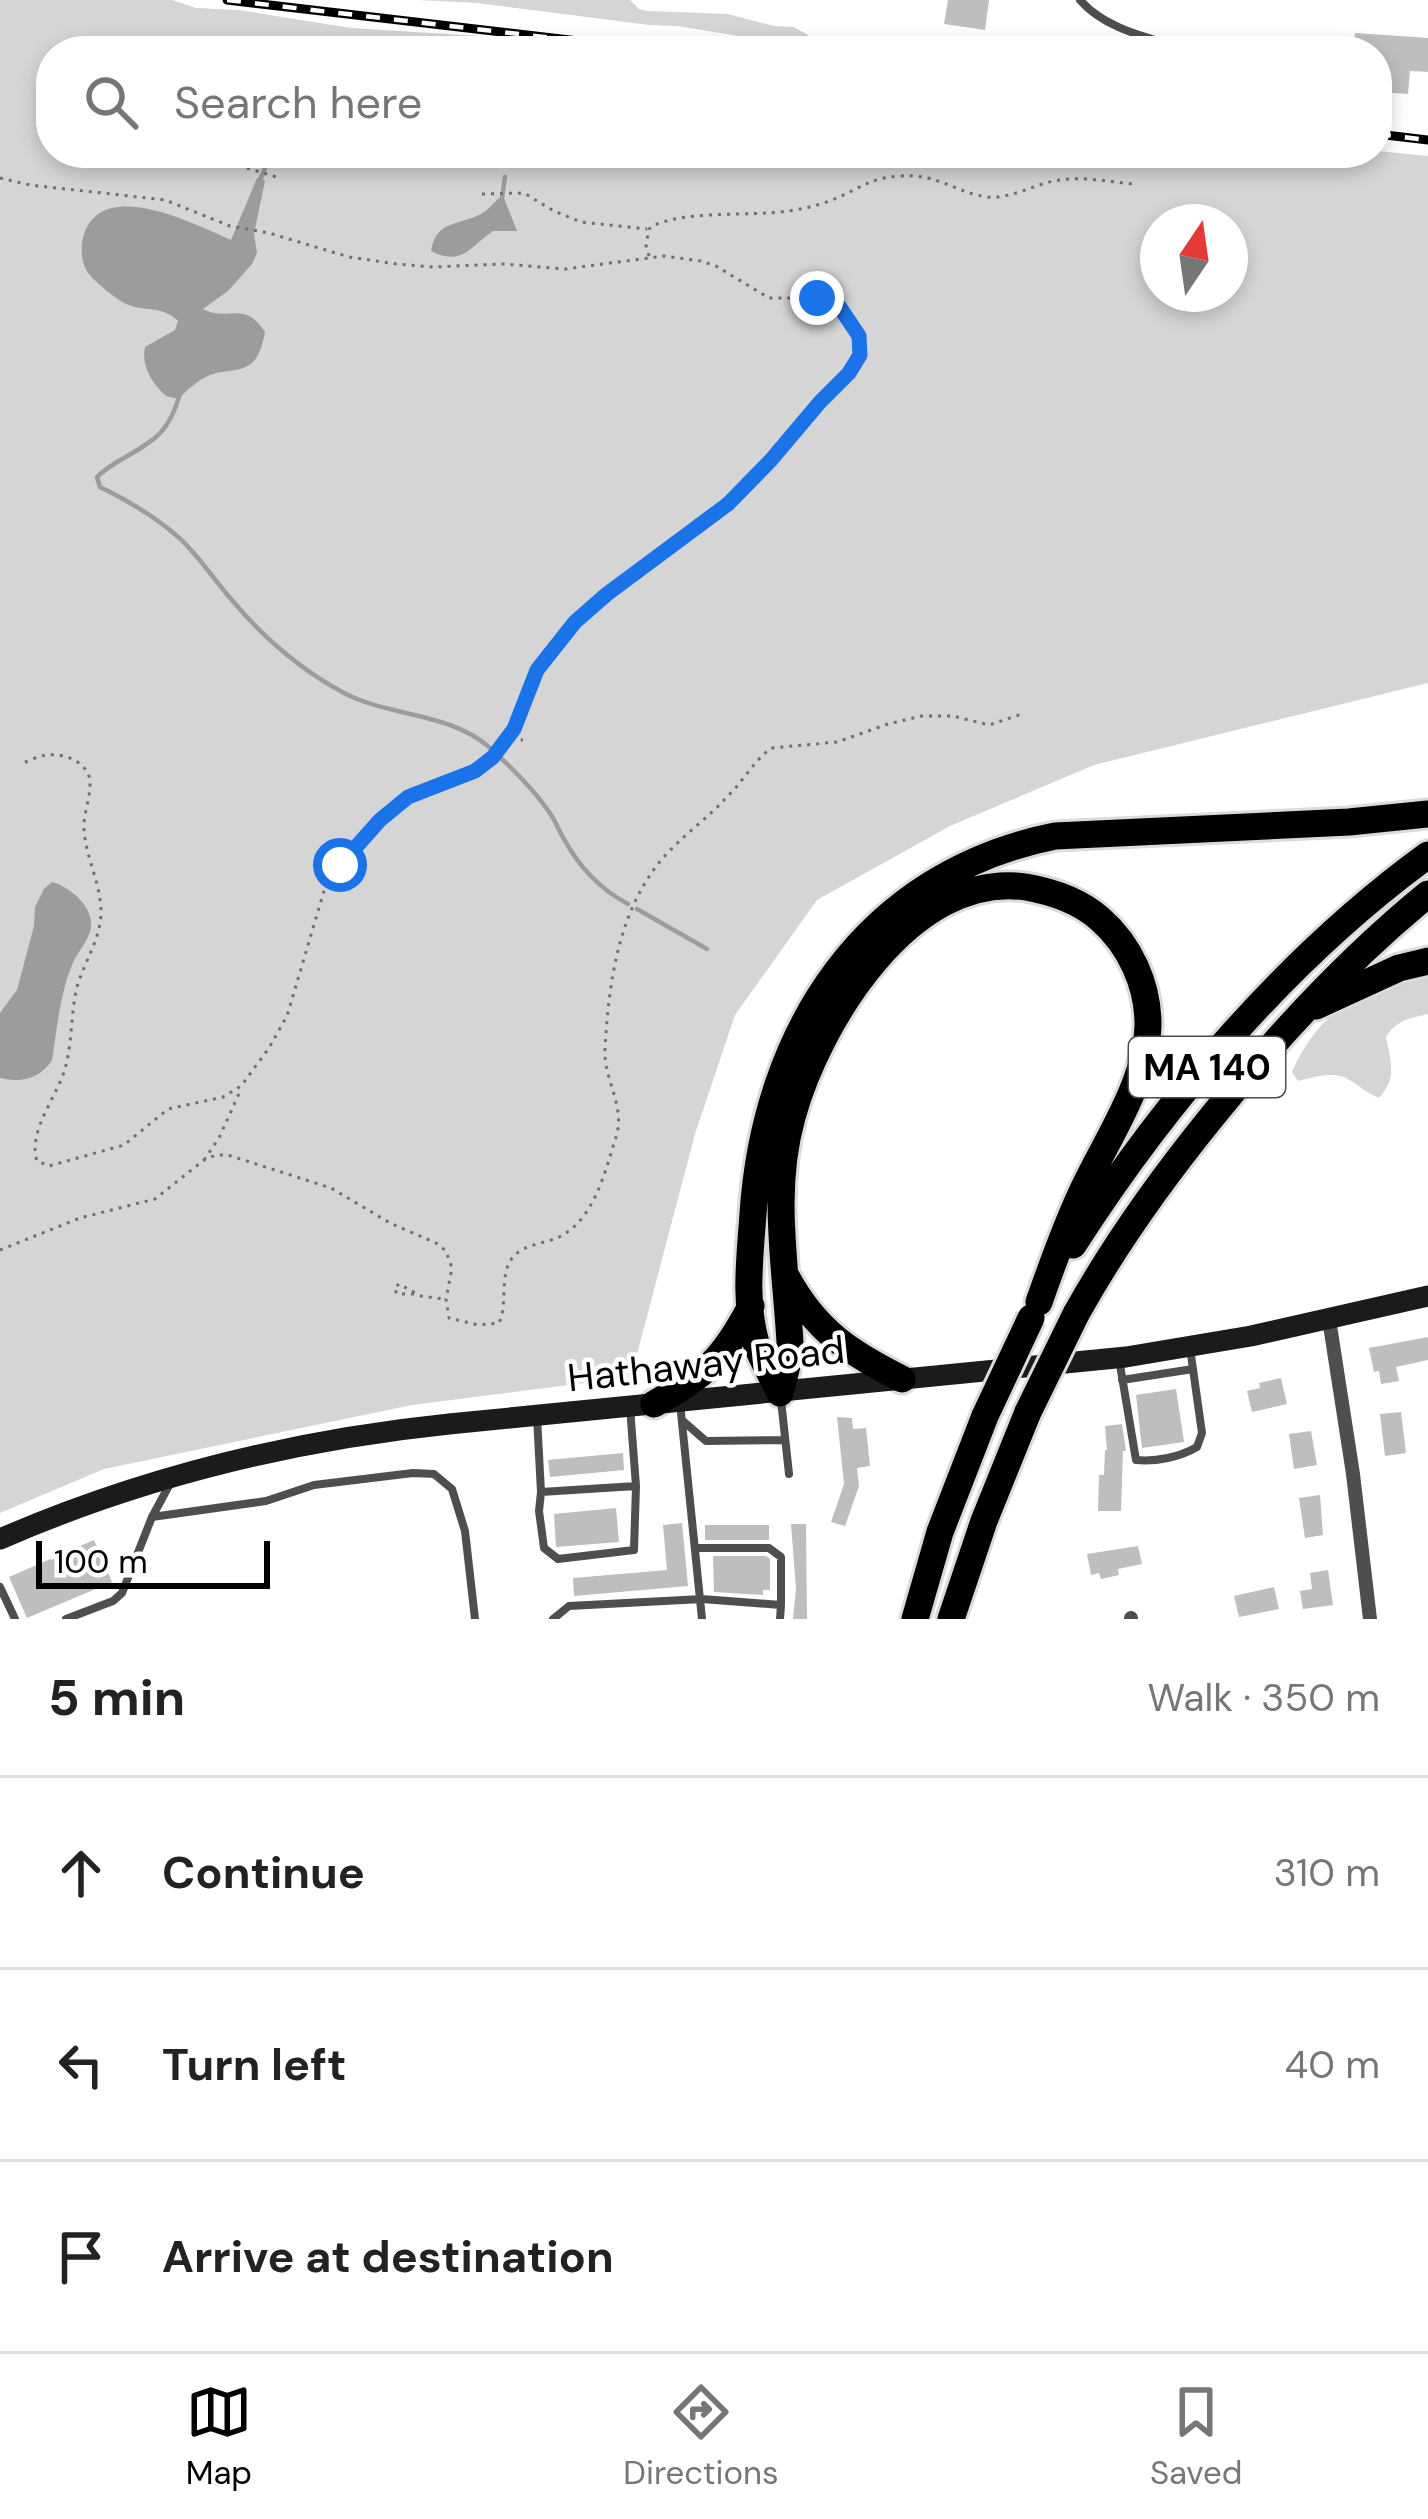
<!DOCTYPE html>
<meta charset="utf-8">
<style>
:root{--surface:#fff;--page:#f2f2f2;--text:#222;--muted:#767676;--line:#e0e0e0;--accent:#000}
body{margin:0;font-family:"DM Sans",sans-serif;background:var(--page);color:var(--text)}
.compass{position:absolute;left:1140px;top:204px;width:108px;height:108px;border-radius:50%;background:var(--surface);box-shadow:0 6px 18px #0003;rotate:13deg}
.scale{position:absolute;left:36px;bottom:30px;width:234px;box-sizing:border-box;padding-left:12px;border:6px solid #000;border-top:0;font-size:33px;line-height:42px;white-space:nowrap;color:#000;-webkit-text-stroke:9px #fff;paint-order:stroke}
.stop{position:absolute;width:36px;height:36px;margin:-27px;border:9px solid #1a73e8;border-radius:50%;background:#fff}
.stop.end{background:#1a73e8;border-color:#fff;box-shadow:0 3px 12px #0008}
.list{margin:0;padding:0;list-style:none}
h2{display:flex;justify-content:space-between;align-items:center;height:156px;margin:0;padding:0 48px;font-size:51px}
h2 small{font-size:39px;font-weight:400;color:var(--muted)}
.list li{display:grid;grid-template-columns:78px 1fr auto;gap:36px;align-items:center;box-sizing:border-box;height:192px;padding:0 48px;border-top:3px solid var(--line)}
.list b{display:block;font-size:45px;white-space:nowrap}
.list em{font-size:39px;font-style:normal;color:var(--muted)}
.icon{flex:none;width:66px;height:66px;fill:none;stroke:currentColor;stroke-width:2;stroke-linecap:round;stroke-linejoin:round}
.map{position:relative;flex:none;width:1428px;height:1619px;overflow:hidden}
.search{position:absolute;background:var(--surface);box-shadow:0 6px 18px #0003;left:36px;right:36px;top:36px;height:132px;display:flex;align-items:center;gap:30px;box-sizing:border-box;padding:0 42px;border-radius:48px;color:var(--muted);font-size:45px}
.sheet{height:732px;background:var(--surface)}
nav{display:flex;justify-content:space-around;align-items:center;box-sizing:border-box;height:168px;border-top:3px solid var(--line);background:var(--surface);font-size:33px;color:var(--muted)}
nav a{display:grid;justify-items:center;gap:6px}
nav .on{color:var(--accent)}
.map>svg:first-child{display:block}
</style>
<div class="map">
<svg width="1428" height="1619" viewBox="0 0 1428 1619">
<rect width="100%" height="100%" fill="#fff"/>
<path fill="#d5d5d5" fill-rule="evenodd" d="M0 0H172L196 8 239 10 351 28 479 36 528 47 590 51H51V153L1377 151 1428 156V683L1094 765 950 826 817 900 735 1015 695 1134 631 1377 412 1405 104 1469 0 1513ZM1158 222H1230V294H1158Z
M418 0H630L639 9 647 11 728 14 774 26 793 27 807 34 810 43 796 45 677 26 649 25 477 3Z
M1428 974V1014C1410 1018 1395 1021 1386 1037 1391 1062 1397 1079 1379 1098 1367 1093 1361 1087 1351 1081 1335 1070 1315 1077 1298 1081L1292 1072C1317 1013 1365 982 1428 974Z"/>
<path fill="#9c9c9c" d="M261 177 265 181 254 234 257 253 252 264 228 291 203 309C227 322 245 300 265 332 263 342 260 355 253 362 243 372 226 370 213 374 201 378 188 388 179 399L166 396C152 383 141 367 145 347L175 330 178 321C162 305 144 312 126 304 115 298 97 284 89 274 82 266 80 249 83 238 99 174 196 225 231 240L257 178Z
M499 198H504L517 231H493C471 246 462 267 431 251 436 218 463 226 484 212 486 211 497 200 499 198Z
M52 882C68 886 89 903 91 921 93 937 78 950 72 965 60 994 57 1029 52 1060 40 1079 21 1083 0 1078V1013L17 990 34 926 35 907 44 889Z"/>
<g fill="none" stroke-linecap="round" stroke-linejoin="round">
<path stroke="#9c9c9c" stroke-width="4.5" d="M261 178 267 163 277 153
M502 198 505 177
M180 393C170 431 156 440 122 459 112 465 105 469 97 477L100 487C129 501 153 515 177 536 198 554 213 579 231 599 262 636 301 670 344 693 390 717 448 712 489 747 511 767 535 790 551 815 556 822 559 831 564 839 579 867 600 889 628 904
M637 909 707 949"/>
</g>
<path fill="#bebebe" d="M948 0H989L985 30 944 24Z
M1355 33 1428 38V72L1410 71 1408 94 1377 92V51H1354Z
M1428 1337V1360L1396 1367 1399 1381 1381 1384 1379 1371 1374 1372 1369 1348Z
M1281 1378 1287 1404 1252 1412 1247 1391 1260 1388 1259 1383Z
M1176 1389 1184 1442 1142 1448 1136 1395Z
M1401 1412 1406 1453 1385 1456 1380 1414Z
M837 1417 852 1418 853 1429 866 1428 870 1466 857 1468 859 1486 845 1526 831 1522 844 1484Z
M1122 1424 1126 1451H1123L1121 1511H1098L1099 1475H1104L1105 1450H1107L1105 1426Z
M1311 1431 1317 1465 1294 1469 1289 1434Z
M623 1453 624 1470 550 1477 548 1460Z
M1320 1495 1323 1535 1305 1538 1299 1498Z
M616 1508 619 1542 556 1547 554 1514Z
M682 1523 688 1586 574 1596 573 1578 667 1570 663 1525Z
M791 1524H806L807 1619H793L796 1589Z
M705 1525H769V1540H705Z
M94 1540 112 1582 27 1618 9 1577Z
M1138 1546 1142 1564 1118 1569 1119 1575 1101 1579 1099 1573 1091 1575 1087 1554Z
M713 1556H766L770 1559V1590H763V1595L714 1592Z
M1328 1570 1333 1605 1303 1609 1300 1591 1312 1589 1310 1573Z
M1274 1587 1279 1609 1239 1617 1234 1596Z"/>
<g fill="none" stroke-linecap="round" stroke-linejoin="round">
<g stroke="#dbdbdb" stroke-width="33">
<path id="highway" d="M1316 1006 1399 968 1428 961
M1073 1245C1165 1101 1289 956 1428 855
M787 1278C816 1331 850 1353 902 1379
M1076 1314C1116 1242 1160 1181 1211 1118 1277 1036 1346 961 1428 894
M780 1393 789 1358 790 1343C786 1267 771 1192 792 1117 818 1022 911 870 1026 887 1054 892 1080 901 1100 919 1130 945 1148 985 1148 1024 1147 1083 1106 1140 1082 1192 1065 1228 1052 1265 1039 1302
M780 1393C772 1376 762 1360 756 1343 744 1302 750 1256 753 1214 765 1030 866 874 1055 836L1349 822 1428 814
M654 1404C706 1375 724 1358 751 1306
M915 1619 940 1532 985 1416
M951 1619 984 1521 1028 1412"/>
</g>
<path stroke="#707070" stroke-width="3" stroke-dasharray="3 6" stroke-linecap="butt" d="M247 168 280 178
M0 178 30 185 165 200 230 226 269 233 349 257 397 264 433 267 503 264 565 269 664 256 701 261 716 266 769 298H817L832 301 850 320 861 347 856 364 849 372 820 402 751 483 728 504 607 594 575 622 537 670 514 729 493 757 475 771 408 797 380 820 340 865 324 891 287 1016 269 1048 241 1086 223 1097 168 1109 124 1145 49 1166 37 1161C27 1130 59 1095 66 1065 72 1041 71 1016 76 991 82 965 101 940 101 912 101 884 86 858 84 830 83 814 90 800 90 784 91 764 66 753 49 755 40 755 31 760 23 763
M482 194 524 193 554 211 581 222 647 229
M649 256 646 245 649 229C669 212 738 215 766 213 790 212 817 207 839 197 862 187 871 178 899 176 939 173 955 193 988 197 1012 199 1036 183 1060 180 1083 176 1110 182 1133 184
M504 744 513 739 523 740
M204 1160 219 1138 241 1089
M0 1250 80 1218 155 1199 204 1160 216 1155H228L331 1188 390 1223 436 1243 446 1251 452 1268 446 1299 449 1318 478 1325 499 1323C509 1303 497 1271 516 1254 527 1244 546 1243 559 1237 594 1220 605 1172 616 1137 626 1106 603 1079 605 1048 609 982 618 912 662 859 682 836 708 818 728 796 743 781 754 761 771 748L837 742 888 724 922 716H953L989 725 1025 713
M414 1294H397L394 1288 399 1284 421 1296 444 1299"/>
<path stroke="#4e4e4e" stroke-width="8" d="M1080 0C1107 31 1153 38 1191 51
M1119 1359 1136 1460C1156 1462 1180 1457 1197 1447L1202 1433 1190 1348
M1122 1380 1193 1369
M781 1400 789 1474
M680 1403 702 1619
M537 1417 541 1492 636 1486 630 1407
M683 1421 706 1441 785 1440
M541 1492 539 1511 544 1548 558 1559 634 1550 636 1486
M152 1517 266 1501 314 1485 413 1473 434 1474 452 1489 465 1531 475 1619
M696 1548H769L781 1557V1605
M0 1587 15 1619
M66 1619 113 1601 122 1593 152 1517 171 1482
M553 1619 569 1606 702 1599 781 1605 780 1619"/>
<path stroke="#4e4e4e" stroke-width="14" d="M1329 1319 1353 1474 1370 1619
M1131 1618V1619"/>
<path stroke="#1b1b1b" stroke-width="21" d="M0 1539C143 1477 294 1440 449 1424L1126 1357 1251 1336 1428 1296"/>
<use href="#highway" stroke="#000" stroke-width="27"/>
<g stroke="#000" stroke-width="9">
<path id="rail" d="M227 0 664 51
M1377 134 1428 140"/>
</g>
<use href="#rail" stroke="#fff" stroke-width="4.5" stroke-dasharray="14" stroke-linecap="butt"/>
<g stroke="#dbdbdb" stroke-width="33" stroke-linecap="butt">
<path id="highway-bridge" d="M1028 1412 1076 1314
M985 1416 1031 1318"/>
</g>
<use href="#highway-bridge" stroke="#000" stroke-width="27"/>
</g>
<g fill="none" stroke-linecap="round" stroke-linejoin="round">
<path stroke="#1a73e8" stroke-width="15" d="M340 865 380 820 408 797 475 771 493 757 514 729 537 670 575 622 607 594 728 504 771 460 820 402 849 373 860 355 859 336 839 306 817 298"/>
</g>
<g text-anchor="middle" stroke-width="9" stroke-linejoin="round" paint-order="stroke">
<rect fill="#fff" stroke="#4c4c4c" stroke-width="3" x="1129" y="1037" width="156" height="60" rx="9"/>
<g font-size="36" font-weight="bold" fill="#000">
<text x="1207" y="1080">MA 140</text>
</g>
<g font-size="39" fill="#000" stroke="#fff">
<text transform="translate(706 1363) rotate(-6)" y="14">Hathaway Road</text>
</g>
</g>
</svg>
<svg class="compass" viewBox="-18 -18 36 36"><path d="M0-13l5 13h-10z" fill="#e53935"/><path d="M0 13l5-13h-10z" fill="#767676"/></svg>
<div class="scale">100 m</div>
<div class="stop" style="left:340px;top:865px"></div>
<div class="stop end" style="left:817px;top:298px"></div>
<div class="search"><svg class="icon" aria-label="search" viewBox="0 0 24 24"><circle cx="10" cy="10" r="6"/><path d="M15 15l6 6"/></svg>Search here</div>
</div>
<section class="sheet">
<h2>5 min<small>Walk · 350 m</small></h2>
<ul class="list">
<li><svg class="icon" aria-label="ahead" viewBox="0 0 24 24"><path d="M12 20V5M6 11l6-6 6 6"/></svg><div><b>Continue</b></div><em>310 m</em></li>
<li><svg class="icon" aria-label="left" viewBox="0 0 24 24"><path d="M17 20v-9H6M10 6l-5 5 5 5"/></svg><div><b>Turn left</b></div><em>40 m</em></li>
<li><svg class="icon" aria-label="arrive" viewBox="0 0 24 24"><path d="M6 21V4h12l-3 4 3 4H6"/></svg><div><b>Arrive at destination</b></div></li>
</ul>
</section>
<nav>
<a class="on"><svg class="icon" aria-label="map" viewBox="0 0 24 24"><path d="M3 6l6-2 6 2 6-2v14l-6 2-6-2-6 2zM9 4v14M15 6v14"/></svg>Map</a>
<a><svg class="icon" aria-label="directions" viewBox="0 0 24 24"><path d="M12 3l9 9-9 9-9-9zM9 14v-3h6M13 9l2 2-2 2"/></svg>Directions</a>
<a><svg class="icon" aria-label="saved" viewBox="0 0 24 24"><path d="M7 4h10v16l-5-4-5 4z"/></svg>Saved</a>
</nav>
